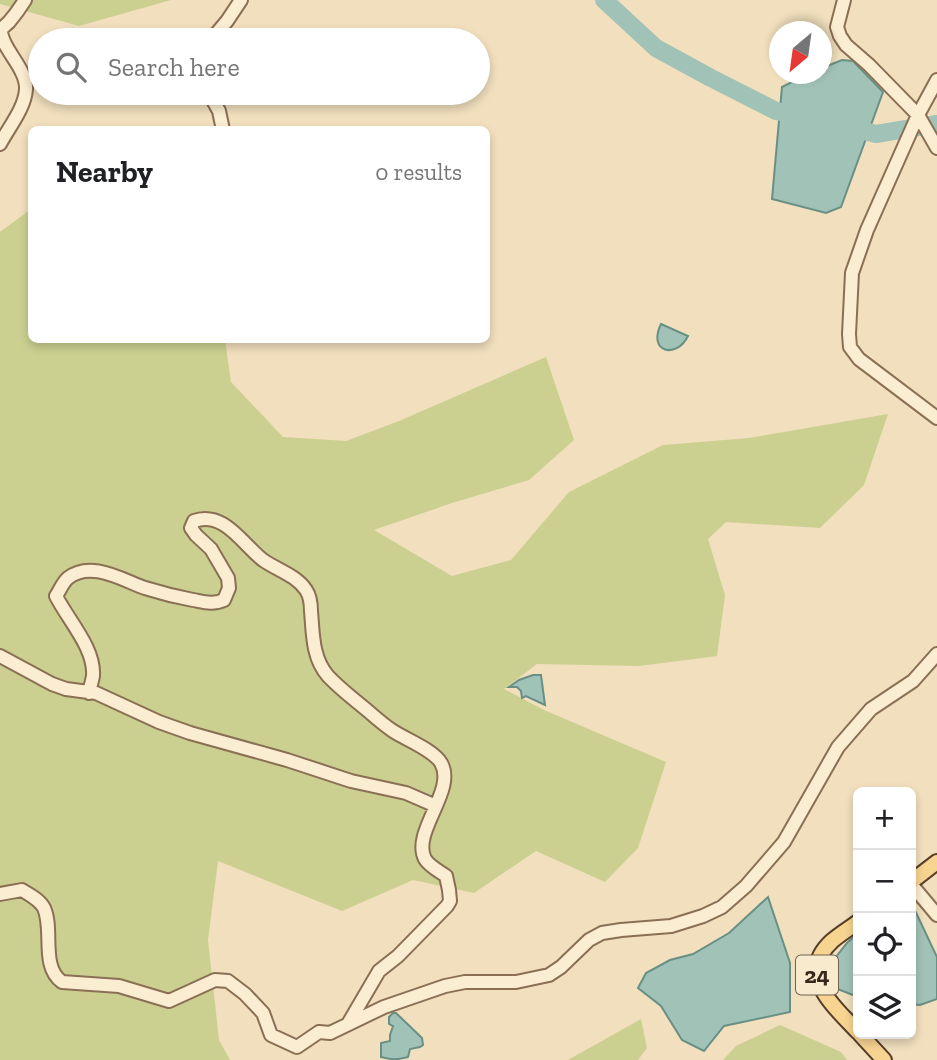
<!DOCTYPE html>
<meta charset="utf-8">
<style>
:root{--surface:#fff;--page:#f2f2f2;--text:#202124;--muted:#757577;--line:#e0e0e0}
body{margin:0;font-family:"Zilla Slab",serif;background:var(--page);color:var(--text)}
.controls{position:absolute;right:21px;bottom:21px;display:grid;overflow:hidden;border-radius:10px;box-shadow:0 4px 10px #0003}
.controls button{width:63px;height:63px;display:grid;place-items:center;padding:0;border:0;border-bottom:2px solid var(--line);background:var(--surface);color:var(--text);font:35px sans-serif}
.compass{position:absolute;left:769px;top:21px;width:63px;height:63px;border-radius:50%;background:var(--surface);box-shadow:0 4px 10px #0003;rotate:209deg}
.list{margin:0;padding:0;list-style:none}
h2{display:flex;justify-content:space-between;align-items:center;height:91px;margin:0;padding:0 28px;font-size:30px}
h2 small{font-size:23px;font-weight:400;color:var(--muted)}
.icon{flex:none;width:38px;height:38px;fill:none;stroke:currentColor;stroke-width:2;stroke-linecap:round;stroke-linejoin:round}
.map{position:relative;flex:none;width:937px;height:1060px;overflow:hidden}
.search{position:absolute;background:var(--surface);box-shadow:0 4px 10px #0003;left:28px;top:28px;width:462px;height:77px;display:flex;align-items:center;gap:18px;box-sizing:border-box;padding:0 24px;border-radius:38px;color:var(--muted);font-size:26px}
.panel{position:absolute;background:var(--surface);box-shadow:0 4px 10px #0003;left:28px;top:126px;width:462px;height:217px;border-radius:10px}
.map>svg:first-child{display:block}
</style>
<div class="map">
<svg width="937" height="1060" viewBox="0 0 937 1060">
<rect width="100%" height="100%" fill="#f1dfbd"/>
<path fill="#cbd091" d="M0 0H171L79 26 0 4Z
M31 209 32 340H225L231 382 283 437 346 441 399 421 546 357 574 440 529 480 452 503 374 530 452 576 511 560 569 492 663 445 749 438 888 414 864 485 820 528 726 522 708 539 725 595 717 656 639 666 537 664 504 689 544 710 666 762 638 848 605 882 536 851 474 893 413 880 342 911 218 861 208 940 219 1040 230 1060H0V232Z
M641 1019 647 1048 638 1060H568Z
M780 1025 841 1052 847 1060H723L736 1046Z"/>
<path fill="#a1c2b7" stroke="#689085" stroke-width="2" d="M842 60 853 61 883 92 841 207 826 213 772 199 782 87 808 74H822V68Z
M661 324 688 336C677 359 647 353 661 324Z
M533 675H541L545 705 526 696 522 698 521 691 517 687H509L519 680Z
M768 897 790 963V1012L724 1026 704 1051 682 1040 661 1006 638 988 646 973 670 960 693 954 729 933Z
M911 902 937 957V999L920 1005 911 1004Z
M858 933V997L830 986 828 967 847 943Z
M393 1013H396L422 1038 423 1045 420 1047 410 1049 408 1057C396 1060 393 1060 381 1057V1043L390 1041V1035L393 1026 389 1024V1017Z"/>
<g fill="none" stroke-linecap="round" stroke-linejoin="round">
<path stroke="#a1c2b7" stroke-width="18" d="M604 0 656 48 711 78 776 111 800 116
M848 127 876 134 937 124"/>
<g stroke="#8a6f55" stroke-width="16">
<path id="minor" d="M844 0 837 27 840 36 846 45 869 65 918 115 937 148
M211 40 227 21 241 0
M937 80 918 115 867 230 852 273 849 334 850 347 859 359 937 418
M209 93 219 111 223 130
M0 144C9 127 25 108 26 89 27 68 0 47 1 30 3 27 6 25 9 22 15 15 20 8 25 0
M0 656 52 684 66 689 96 693 159 722 190 733 287 760 351 781 406 793 436 806
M89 693C90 687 92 682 93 676 95 648 68 620 56 596 60 590 63 582 68 578 91 560 122 580 145 588 161 593 177 597 193 600 204 602 213 605 224 600L229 588 228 578 211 549 196 535 191 528 194 521C224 510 243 545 263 560 277 570 296 575 306 590 310 596 311 604 311 611 313 633 312 658 328 676 340 689 355 700 368 711 376 718 384 725 393 731 405 739 434 750 441 763 457 790 411 832 425 859 429 866 439 871 446 876L449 890 450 901 447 906 398 956 379 971 348 1024
M911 884 937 915
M0 894 22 890C30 895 40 900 44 908 54 930 40 966 62 982L119 986 169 1001 215 980 228 981 245 994 263 1013 271 1035 297 1047 319 1032 330 1033 384 1007 445 986 465 982H516L549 975 561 967 589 940 602 933 621 930 671 926 703 916 722 907 746 886 784 842 838 747 871 709 913 681 937 654"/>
</g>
<g stroke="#573d2a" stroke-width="18">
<path id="major" d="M911 882 937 862
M858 922C850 928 840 934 832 941 795 975 835 1007 858 1032
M860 1034 884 1060"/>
</g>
<use href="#minor" stroke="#fbedd1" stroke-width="12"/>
<use href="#major" stroke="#f8d491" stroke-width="14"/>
</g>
<g text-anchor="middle" stroke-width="7" stroke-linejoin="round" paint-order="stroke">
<rect fill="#f8eacd" stroke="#726250" stroke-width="2" x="796" y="955.5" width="42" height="39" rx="5"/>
<g font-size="23" font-weight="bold" fill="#38281b">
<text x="817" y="983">24</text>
</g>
</g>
</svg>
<div class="controls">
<button>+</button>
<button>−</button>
<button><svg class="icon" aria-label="locate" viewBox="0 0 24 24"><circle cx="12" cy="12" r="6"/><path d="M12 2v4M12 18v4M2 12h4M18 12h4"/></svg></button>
<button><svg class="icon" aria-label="layers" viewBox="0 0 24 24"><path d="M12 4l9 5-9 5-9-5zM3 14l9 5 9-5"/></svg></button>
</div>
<svg class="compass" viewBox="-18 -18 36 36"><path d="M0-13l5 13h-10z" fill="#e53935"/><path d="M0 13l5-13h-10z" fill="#757577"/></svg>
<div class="search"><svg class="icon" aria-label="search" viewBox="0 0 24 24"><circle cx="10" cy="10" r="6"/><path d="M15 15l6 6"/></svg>Search here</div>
<section class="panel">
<h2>Nearby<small>0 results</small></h2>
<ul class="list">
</ul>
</section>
</div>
